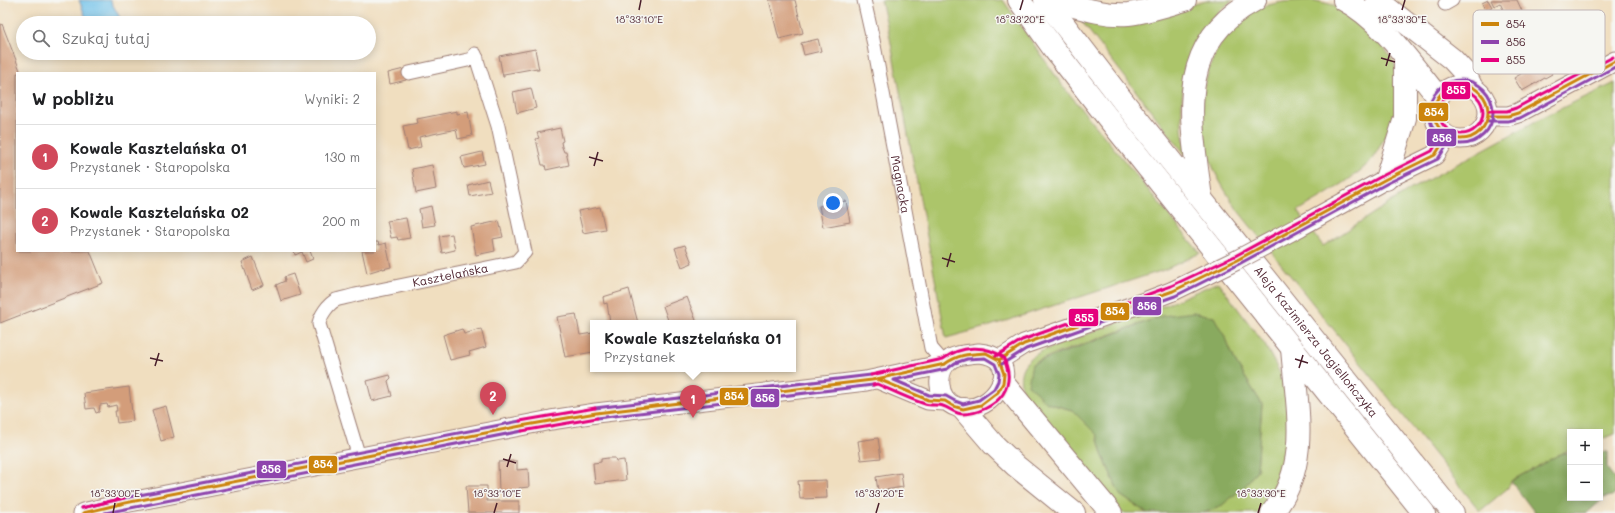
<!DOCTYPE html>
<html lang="pl">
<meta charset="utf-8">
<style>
:root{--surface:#fff;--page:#f2f2f2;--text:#202124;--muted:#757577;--line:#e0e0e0;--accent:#d1495b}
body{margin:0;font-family:Mali,sans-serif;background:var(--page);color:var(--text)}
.controls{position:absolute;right:12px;bottom:12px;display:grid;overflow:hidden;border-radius:0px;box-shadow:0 2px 10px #0003}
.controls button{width:36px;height:36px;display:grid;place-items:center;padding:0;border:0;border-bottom:1px solid var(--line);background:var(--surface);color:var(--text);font:20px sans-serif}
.you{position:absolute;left:833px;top:203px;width:14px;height:14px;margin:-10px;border:3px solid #fff;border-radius:50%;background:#1a73e8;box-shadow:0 0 0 6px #1a73e833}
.badge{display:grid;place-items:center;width:26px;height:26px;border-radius:50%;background:var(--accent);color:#fff;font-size:13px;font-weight:700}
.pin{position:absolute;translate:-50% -33px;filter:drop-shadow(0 1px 2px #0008)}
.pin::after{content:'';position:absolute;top:21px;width:14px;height:12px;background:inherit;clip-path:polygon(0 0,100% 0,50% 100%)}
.popup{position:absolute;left:590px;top:320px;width:206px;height:52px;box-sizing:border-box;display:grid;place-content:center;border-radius:0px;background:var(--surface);filter:drop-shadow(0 1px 3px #0005);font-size:13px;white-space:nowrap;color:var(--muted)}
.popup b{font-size:15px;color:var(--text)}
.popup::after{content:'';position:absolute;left:50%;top:100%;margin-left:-8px;border:8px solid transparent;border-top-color:var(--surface)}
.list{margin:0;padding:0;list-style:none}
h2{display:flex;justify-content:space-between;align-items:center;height:52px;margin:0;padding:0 16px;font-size:17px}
h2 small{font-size:13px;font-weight:400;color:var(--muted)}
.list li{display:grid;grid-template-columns:26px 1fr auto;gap:12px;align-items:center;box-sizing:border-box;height:64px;padding:0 16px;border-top:1px solid var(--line)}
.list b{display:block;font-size:15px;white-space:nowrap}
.list p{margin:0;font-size:13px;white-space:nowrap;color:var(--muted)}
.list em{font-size:13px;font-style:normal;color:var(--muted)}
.icon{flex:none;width:22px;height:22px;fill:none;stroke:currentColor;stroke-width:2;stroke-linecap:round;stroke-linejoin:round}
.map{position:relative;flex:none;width:1615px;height:513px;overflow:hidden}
.search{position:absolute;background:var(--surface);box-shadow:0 2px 10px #0003;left:16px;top:16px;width:360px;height:44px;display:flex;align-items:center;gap:10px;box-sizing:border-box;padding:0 14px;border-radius:22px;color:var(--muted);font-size:15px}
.panel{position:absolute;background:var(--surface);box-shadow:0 2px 10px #0003;left:16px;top:72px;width:360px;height:180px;border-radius:0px}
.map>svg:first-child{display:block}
</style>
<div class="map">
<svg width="1615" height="513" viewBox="0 0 1615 513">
<rect width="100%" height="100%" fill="#f6f6f2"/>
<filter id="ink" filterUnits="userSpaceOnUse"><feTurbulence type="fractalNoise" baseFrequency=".025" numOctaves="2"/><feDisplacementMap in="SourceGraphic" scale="8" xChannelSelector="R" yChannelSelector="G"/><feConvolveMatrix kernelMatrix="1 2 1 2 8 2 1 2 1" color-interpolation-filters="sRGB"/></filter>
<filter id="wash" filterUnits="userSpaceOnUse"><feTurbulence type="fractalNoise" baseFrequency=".012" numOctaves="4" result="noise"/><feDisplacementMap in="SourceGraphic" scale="16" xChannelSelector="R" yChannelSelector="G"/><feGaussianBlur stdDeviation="0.9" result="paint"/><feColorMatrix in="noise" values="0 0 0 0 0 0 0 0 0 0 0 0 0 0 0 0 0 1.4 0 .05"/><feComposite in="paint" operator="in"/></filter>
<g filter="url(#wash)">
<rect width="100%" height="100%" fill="#f0debf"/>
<path fill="#acc56b" stroke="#7b724b" d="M881 0H1003L1062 85 1200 253 1164 270 990 326 946 338 890 38Z
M1210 0H1233C1227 5 1220 10 1215 16 1187 44 1180 87 1182 125 1182 136 1186 147 1188 158L1072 9 1145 17Z
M1312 0C1324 3 1339 5 1350 12 1363 21 1390 52 1395 66 1400 87 1395 110 1393 131L1388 129C1384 139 1379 149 1372 159 1357 178 1319 198 1298 211L1323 246 1411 189 1547 115 1615 83V146L1613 149 1615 153V434L1600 440V432H1570V450L1562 453 1511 481 1508 488 1480 511 1239 212C1228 195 1216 178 1210 159 1193 107 1204 42 1253 12 1270 1 1292 1 1312 0Z
M1218 282 1265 345 1280 373 1289 398 1288 468 1262 513H1203L1220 507 1257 470 1262 404 1236 363 1224 335 1162 316 1050 356 1032 364 1047 403 1072 410 1097 435 1102 454 1120 495 1147 513H1121L1022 392C1018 370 1022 362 1042 351L1168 304Z"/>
<path fill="#89aa5f" stroke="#6a6445" d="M1194 312 1214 317 1224 335 1236 363 1262 404 1257 470 1245 486 1220 507 1203 513H1147L1120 495 1102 454 1097 435 1072 410 1047 403 1028 385 1032 364 1162 316Z
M1600 452H1607V468L1615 479V495L1604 498 1587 513H1535L1511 481 1562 453H1570V498H1600Z"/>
<path fill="#6ec1ea" stroke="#5c708a" d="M79 0H110L123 23H88Z"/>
<g id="blocks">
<path fill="#d39d7a" d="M769 0H795L803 33 779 39Z
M1488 0 1492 7 1485 10 1482 3Z
M1491 0H1517L1522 11 1507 18 1500 3 1494 6Z
M1523 23 1530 36 1514 45 1510 37 1500 42 1497 36Z
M2 24 21 73H17V251H90L103 283 0 323V25Z
M1487 34 1490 40 1489 41 1503 66 1494 71 1477 40Z
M818 39 821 51 804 55 801 43Z
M535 49 539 70H537V68L504 74V77H503L499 56Z
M1544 60 1552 74 1522 91 1514 78Z
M404 69 406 80 390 84 388 73Z
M531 88 536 108 517 113 513 92Z
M457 111V114L468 112 472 136 458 139 456 129 447 131 419 137 421 147 408 150 403 126 418 123 417 119Z
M560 128 563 141 561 142 562 147 564 152H566L569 165 546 170 545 165H542L536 139 539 138 537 133Z
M482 152 485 164 464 168 461 157Z
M432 165 436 189 416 193 412 169Z
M488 180 491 192 470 196 468 185Z
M846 201 850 222 823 227 819 206Z
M431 206 435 225 422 227 419 209Z
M600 207 605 229 583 233 578 211Z
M406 218 410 238 398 240 397 237 391 238 387 221Z
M499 221 503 237 493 239 495 251 476 255 471 227Z
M452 234 455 250 442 253 439 236Z
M375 242H378L379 245 386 243 391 267 383 269V268L367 273 362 251H375Z
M685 245 692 263 682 267 675 248Z
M294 251H310L313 259 306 262 302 252 295 255Z
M253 257 264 285 252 290 242 262Z
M293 274 300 295 281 301 276 285 285 281 284 277Z
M629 289 638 323H610L607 303 604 304 603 297Z
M687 297 697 323H669L663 306Z
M576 314 580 335 593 333V352L565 357 557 317Z
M462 329 464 334 481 329 486 347 469 352 470 355 450 360 443 335Z
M390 375 391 378 388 381 392 396 372 401 367 381Z
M129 387 133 421 117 423 115 411H117L116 405 108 407 107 404 100 405 99 412 96 413 94 408 86 409 84 393Z
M166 406 174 437 161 441 152 410Z
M878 438 881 458 861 460 858 441Z
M608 458H615L616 461 624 460 626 480 595 484 593 463 601 462V459Z
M517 461V470L528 469 529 487 519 488V491L499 492 498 462Z
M901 473 903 487 878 491 876 477Z
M826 480 827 498 800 499 798 481Z
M466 486H487V501H519V513H468Z"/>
</g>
</g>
<g filter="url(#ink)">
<use href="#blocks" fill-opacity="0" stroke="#9d7e75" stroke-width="1"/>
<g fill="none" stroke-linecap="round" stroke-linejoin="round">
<g stroke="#9d7e75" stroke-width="15">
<g id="minor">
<path id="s1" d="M864 0 873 40 931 348 945 364"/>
<path d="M1445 4 1452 0"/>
<path d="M409 73 477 58"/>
<path id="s2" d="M359 457 319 324C320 316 328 304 336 300 342 298 349 297 355 295L516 262 525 252 498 126 475 54"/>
</g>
</g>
<g stroke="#9d7e75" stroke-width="21">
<path id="secondary" d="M1434 112a27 27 0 1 1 54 0a27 27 0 1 1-54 0Z
M1489 116H1508L1518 113 1615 61
M1299 227 1386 179 1435 155 1447 136
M979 353C1028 357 995 418 957 407 936 401 934 369 952 358 960 354 971 354 979 353Z
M999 360 1024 344 1139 304 1173 291
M878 379 928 400 945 401
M83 513 125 503 551 420 596 413 866 381 945 364"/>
</g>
<g stroke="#9d7e75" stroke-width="24">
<g id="motorway">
<path d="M1019 0 1054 49 1108 118 1424 513"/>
<path id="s3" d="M1045 0 1126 105 1453 513"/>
<path d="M1052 0C1076 6 1102 16 1128 14 1147 12 1167 5 1185 0"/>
<path d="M1344 0C1381 19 1412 65 1438 97"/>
<path d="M1377 0 1452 59 1465 73 1471 86"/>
<path d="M1386 179 1405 118V57"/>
<path d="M1201 198C1191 122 1173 44 1255 0"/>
<path d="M1003 383 1111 513"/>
<path d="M963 409 993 444 1016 466 1074 513"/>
<path d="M1272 513C1312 466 1296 404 1292 348"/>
</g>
</g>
<use href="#minor" stroke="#fff" stroke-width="13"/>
<use href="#secondary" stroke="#fff" stroke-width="19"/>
<use href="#motorway" stroke="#fff" stroke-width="22"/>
<g stroke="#9d7e75" stroke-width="21" stroke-linecap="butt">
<path id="secondary-bridge" d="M1173 291 1237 260 1299 227"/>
</g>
<use href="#secondary-bridge" stroke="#fff" stroke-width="19"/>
<g stroke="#f6f6f2" stroke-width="6">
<path id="bus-1" d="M1434 112a27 27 0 1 1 54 0a27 27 0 1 1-54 0Z
M1489 116H1508L1518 113 1615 61
M986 353 999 360 1004 374 1003 383 998 392 981 405 963 409 953 406 945 401 928 400 878 379 872 380 945 364C958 354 970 354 986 353Z
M999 360 1024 344 1173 291 1237 260 1386 179 1435 155 1447 136
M596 413 872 380
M596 413 872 380
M521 426 596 413
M521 426 596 413
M125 503 521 426
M125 503 521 426
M83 513 125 503"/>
</g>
<g stroke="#f6f6f2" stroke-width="6">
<path id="bus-2" d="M1429 112a32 32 0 1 1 64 0a32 32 0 1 1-64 0Z
M1489 121H1508L1520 118 1615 67
M985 358 995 364 999 374 998 381 994 389 979 400 963 404 955 401 946 396 929 395 894 380 947 369 955 363 967 359Z
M1002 364 1026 349 1175 296 1239 264 1388 183 1438 159 1451 139
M595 408 871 375
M597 418 873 385
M82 508 124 498 520 421
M105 513 522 431"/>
</g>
<g stroke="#f6f6f2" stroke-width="6">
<path id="bus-3" d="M1439 112a22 22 0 1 1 44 0a22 22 0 1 1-44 0Z
M1489 111H1507L1516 108 1613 57
M996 356 1022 340 1171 286 1235 256 1384 175 1432 151 1443 133
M871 375 943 359C961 346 984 344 1003 357 1009 370 1011 381 1003 394 995 406 977 414 963 414 955 414 950 408 943 406 938 404 931 406 925 404 909 399 893 391 877 384L873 385
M520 421 595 408
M522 431 597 418
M82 508 124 498"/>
</g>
<use href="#bus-1" stroke="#cc840b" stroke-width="3"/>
<use href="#bus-2" stroke="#8e44ad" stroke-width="3"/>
<use href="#bus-3" stroke="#e5007d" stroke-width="3"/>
</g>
</g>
<path fill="none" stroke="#4a1f2b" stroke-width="1.5" d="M639 10 641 0M1020 10 1023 0M1402 10 1405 0M1381 58 1395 62M1386 66 1390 53M589 157 603 161M594 166 598 152M942 258 955 262M947 267 951 253M150 358 163 361M1295 359 1308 363M155 366 159 353M1299 368 1303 355M503 459 516 463M507 467 511 454M113 513 115 503M494 513 497 503M876 513 879 503M1258 513 1261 503"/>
<g text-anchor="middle" stroke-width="3" stroke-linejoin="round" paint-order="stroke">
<g font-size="12" fill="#4a1f2b" stroke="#f6f6f2">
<text dy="4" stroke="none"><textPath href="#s1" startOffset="188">Magnacka</textPath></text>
<text dy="4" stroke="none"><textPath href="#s2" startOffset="286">Kasztelańska</textPath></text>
<text dy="4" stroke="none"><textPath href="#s3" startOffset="436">Aleja Kazimierza Jagiellończyka</textPath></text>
</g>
</g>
<rect x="1473" y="10" width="132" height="64" rx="6" fill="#f6f6f2" stroke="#c2b6b6" stroke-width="1"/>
<rect x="1481" y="22" width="18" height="4" fill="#cc840b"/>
<rect x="1481" y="40" width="18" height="4" fill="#8e44ad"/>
<rect x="1481" y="58" width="18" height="4" fill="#e5007d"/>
<g font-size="11" fill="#4a1f2b">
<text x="1506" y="28">854</text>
<text x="1506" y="46">856</text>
<text x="1506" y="64">855</text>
</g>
<g font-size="10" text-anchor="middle" fill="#4a1f2b" stroke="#f6f6f2" stroke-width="3" stroke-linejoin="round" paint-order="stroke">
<text x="639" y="23">18°33'10"E</text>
<text x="1020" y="23">18°33'20"E</text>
<text x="1402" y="23">18°33'30"E</text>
<text x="115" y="497">18°33'00"E</text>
<text x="497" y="497">18°33'10"E</text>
<text x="879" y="497">18°33'20"E</text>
<text x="1261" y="497">18°33'30"E</text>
</g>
<g stroke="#f6f6f2" stroke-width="1.5">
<rect x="1441" y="81" width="30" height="19" rx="4" fill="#e5007d"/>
<rect x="1418" y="102" width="31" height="20" rx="4" fill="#cc840b"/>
<rect x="1426" y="128" width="31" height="19" rx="4" fill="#8e44ad"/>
<rect x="1132" y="296" width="30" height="20" rx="4" fill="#8e44ad"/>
<rect x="1100" y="302" width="30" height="19" rx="4" fill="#cc840b"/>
<rect x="1068" y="308" width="31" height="19" rx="4" fill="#e5007d"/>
<rect x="719" y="387" width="30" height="19" rx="4" fill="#cc840b"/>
<rect x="750" y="388" width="30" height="20" rx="4" fill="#8e44ad"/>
<rect x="308" y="455" width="30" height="19" rx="4" fill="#cc840b"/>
<rect x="256" y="460" width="31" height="19" rx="4" fill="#8e44ad"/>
</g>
<g font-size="11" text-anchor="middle" font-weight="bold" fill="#fff">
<text x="1456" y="94">855</text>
<text x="1434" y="116">854</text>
<text x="1442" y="142">856</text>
<text x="1147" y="310">856</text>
<text x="1115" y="315">854</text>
<text x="1084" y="322">855</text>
<text x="734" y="400">854</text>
<text x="765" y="402">856</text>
<text x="323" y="468">854</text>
<text x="271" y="473">856</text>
</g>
</svg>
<div class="controls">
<button>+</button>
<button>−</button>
</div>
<div class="you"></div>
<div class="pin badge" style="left:693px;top:418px">1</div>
<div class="popup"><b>Kowale Kasztelańska 01</b>Przystanek</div>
<div class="pin badge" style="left:493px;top:415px">2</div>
<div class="search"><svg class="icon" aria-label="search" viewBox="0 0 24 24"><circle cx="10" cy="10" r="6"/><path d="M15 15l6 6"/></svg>Szukaj tutaj</div>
<section class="panel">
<h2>W pobliżu<small>Wyniki: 2</small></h2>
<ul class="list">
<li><span class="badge">1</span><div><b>Kowale Kasztelańska 01</b><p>Przystanek · Staropolska</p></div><em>130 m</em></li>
<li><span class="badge">2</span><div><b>Kowale Kasztelańska 02</b><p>Przystanek · Staropolska</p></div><em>200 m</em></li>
</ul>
</section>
</div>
